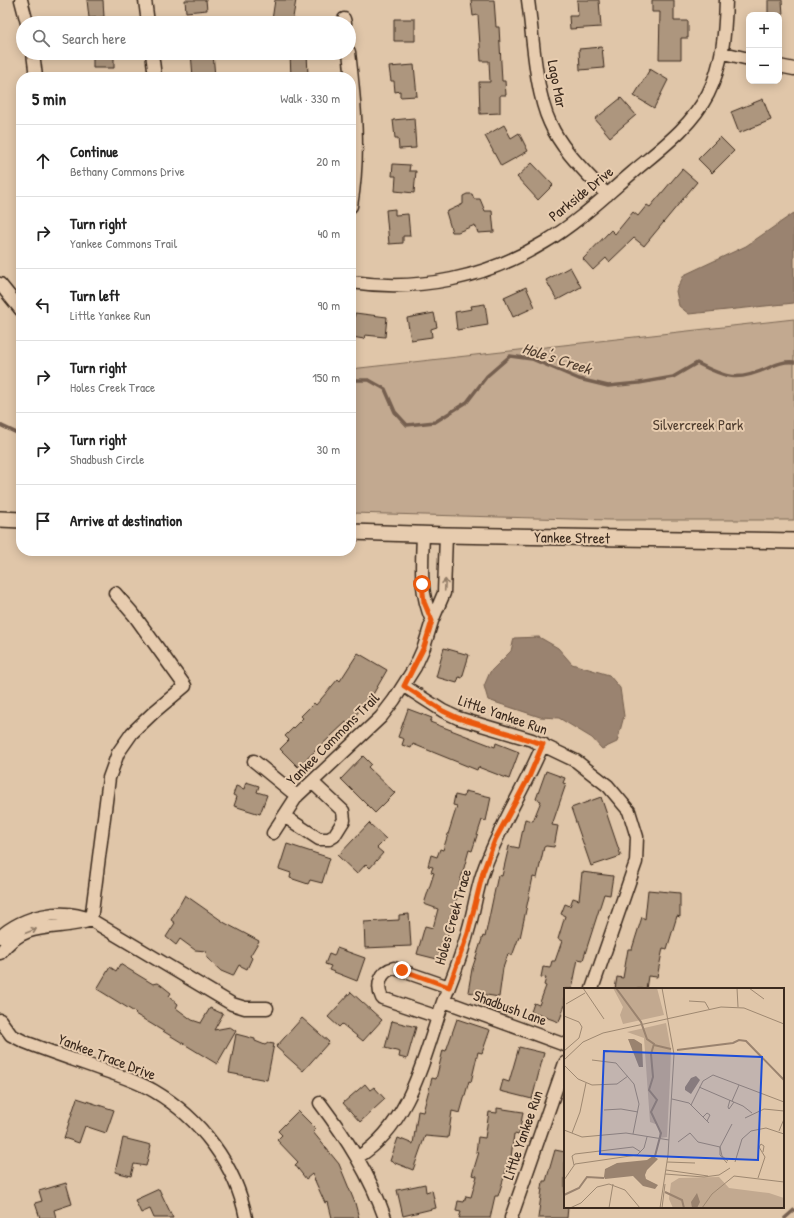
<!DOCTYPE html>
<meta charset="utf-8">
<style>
:root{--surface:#fff;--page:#f6f6f6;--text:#222;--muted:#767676;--line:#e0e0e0}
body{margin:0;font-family:"Patrick Hand",sans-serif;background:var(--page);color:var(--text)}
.controls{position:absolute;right:12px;top:12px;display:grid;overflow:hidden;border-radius:8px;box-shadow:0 2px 10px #0003}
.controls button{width:36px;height:36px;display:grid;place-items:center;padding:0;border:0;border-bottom:1px solid var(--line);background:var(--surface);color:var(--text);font:20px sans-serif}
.stop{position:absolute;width:12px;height:12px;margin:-9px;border:3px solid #ea580c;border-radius:50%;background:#fff}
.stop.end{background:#ea580c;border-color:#fff;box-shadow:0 1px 4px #0008}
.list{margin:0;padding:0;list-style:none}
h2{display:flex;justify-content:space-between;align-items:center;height:52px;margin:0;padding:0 16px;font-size:17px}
h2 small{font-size:13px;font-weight:400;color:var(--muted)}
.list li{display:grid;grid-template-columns:26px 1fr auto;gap:12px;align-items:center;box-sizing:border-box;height:72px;padding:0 16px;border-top:1px solid var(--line)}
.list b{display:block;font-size:15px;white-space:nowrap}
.list p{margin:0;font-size:13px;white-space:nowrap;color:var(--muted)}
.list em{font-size:13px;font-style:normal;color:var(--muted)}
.icon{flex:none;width:22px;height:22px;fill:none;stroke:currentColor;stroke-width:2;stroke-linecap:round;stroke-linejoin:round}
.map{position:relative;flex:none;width:794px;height:1218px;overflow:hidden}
.search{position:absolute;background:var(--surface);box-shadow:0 2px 10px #0003;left:16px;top:16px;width:340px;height:44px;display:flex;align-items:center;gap:10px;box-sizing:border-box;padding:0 14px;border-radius:22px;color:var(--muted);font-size:15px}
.panel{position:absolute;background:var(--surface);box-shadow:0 2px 10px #0003;left:16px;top:72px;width:340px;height:484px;border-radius:16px}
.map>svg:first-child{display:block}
</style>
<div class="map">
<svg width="794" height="1218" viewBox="0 0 794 1218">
<rect width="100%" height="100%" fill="#e0c6a9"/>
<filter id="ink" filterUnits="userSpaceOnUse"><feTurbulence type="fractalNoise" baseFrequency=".025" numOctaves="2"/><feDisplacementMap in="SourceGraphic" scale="8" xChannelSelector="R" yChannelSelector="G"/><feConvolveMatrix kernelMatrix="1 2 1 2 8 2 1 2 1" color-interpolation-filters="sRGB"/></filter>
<g filter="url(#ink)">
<path fill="#c2a990" stroke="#7e6a57" d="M794 319V520H609L351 513V369Z"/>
<path fill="#9a836f" stroke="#745f4f" d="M794 213V303L689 314 679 306 676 291 684 275 746 246Z
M539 637 558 648 572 664 609 675 620 688 624 716 617 742 602 749 592 738 559 718 540 717 488 700 484 686 490 672 511 651 514 638Z"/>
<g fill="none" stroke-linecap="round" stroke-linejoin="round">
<path stroke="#745f4f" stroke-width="3.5" d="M351 380H369L385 389 395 412 407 425 435 422 467 402 487 376 510 356 532 359 579 379 608 386 639 383 673 377 697 363C726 378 737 382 768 368 777 364 784 361 794 362
M0 425 21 435
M785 1218 794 1210"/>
</g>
<path fill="#ad967e" stroke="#3b2a1e" d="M87 0H103L104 17 89 18Z
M185 0H206L207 10 186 12Z
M275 0H296L292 23 272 20Z
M471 0H494L496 27H499L502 81H505L506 95H500V113L480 114 479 82H490L489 61H481L478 15 473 16Z
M577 0H599L601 27 570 29 569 16H578Z
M652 0H674V21H688V38H681V59H659L660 12H652Z
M768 0H782L783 15H768Z
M394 19H415V41H394Z
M602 47 604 68 580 70 579 49Z
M93 53H114V68H93Z
M191 53H213L215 77H193Z
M290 53H307L308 75 291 77Z
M414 65 417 96 400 97V91L395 92 394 81H391L389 67Z
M650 69 668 80 654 108 634 96Z
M621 98 636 115 610 137 595 119Z
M763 99 771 120 739 133 731 112Z
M414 118 416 148 399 149 398 138H395L393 120Z
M504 125 511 138 519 133 528 151 501 166 485 136Z
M720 137 734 151 712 173 698 159Z
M532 163 553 185 538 200 517 177Z
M393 164 410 165 409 171H416L414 193 395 191 396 176H392Z
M682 169 697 182 644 246 634 238 609 262 606 258 593 270 583 259 611 230 615 234 633 212 638 216 647 205 650 207Z
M467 194H472L474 199H480L485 211H492L494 232 478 233 475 225 458 232H452L446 212 463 204V196Z
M395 209V215L408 214 410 236H403V243L389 244 386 210Z
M570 267 581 287 557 300 546 280Z
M526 287 535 307 513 317 504 297Z
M485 304 488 325 457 330 455 312 472 309 471 306Z
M355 313 387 317 385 337 365 335 364 339 352 337Z
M434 313 437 327 431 329 432 337 411 340 407 318Z
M444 648 469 655 462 678 459 677 457 683 436 677Z
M358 653 387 670 372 696 348 724 346 722 298 767 280 749 289 740 285 736 303 718 301 716 314 703 316 705 338 679 340 681Z
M408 709 432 718 430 722 495 747 496 743 519 752 509 779 478 767 477 770 413 744 411 748 402 745 404 739 398 737Z
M363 756 371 764 368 767 395 793 375 813 341 779Z
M546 771 565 778 563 783 566 784 552 825 558 826 554 847 546 846 544 847 537 878 533 877 520 938 519 937 512 956 508 954 503 968 499 997 468 992 472 969 483 936 485 937 498 875 502 876 509 846 519 848 525 819 533 821 541 801 536 799Z
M246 782 259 786 257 792 267 795 260 814 234 806 237 797 233 795 236 786 244 789Z
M465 791 491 797 486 821 482 820 472 851 469 850 458 889H460L447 926 450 927 441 960 417 954 425 926 433 928 438 909 424 904 434 873 431 872 433 867 428 866 431 855 437 857 440 849 443 850 457 806 453 805 455 795 464 797Z
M601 797 621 856 591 866 571 808Z
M369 823 386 839 377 848 383 853 370 868 366 864 357 874 338 856Z
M287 844 330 858 322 883 310 880 308 884 290 878 291 873 279 869Z
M582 872 613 876 610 895 604 894 583 960 578 959 572 989H565V1005L559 1022 531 1012 534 1003 539 1005 546 986 544 985 546 978 541 977 543 967 550 968 552 961H555L562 941 558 939 565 916 561 914 565 904 570 906 573 898 579 900Z
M648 890 680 893V917L677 916 667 949 663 948 657 977 648 976 646 989H615L617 977 623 978 628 949H632L642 917 645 919Z
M185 895 225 923 259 941 250 956 252 958 247 969 239 965 233 976 221 971 207 958 206 951 195 950 180 939 176 945 166 937 175 923 171 920Z
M409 914 411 946 365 948 364 922 399 920V915Z
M337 948 365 958 357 981 329 970 331 966 325 964 329 954 334 956Z
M120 964 153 984 158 983 161 985 171 993 169 996 178 1004 176 1008 192 1020 201 1023 210 1008 223 1014 214 1030 230 1027 236 1031 217 1064 135 1014 136 1013 97 989 110 967 116 971Z
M351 992 382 1020 363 1041 342 1024 339 1027 328 1017Z
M302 1018 329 1042 303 1071 276 1047Z
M457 1019 490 1030 482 1053 478 1052 471 1082 469 1081 460 1113 452 1111 448 1138 425 1136 413 1170 390 1161 398 1138 413 1144 418 1111 423 1112 432 1078 436 1079 443 1050 446 1051Z
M392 1021 416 1027 407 1059 399 1057 400 1052 385 1048Z
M236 1034 255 1039V1041L265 1045 268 1043 274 1044 267 1080 229 1073Z
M519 1047 544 1053 532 1099 500 1091 503 1080 509 1082Z
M365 1084 370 1090 374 1087 385 1099 360 1122 343 1103Z
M77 1098 114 1110 106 1133 85 1126 79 1143 64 1138Z
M497 1108 523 1112 519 1135 514 1134 510 1165H508L498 1196H495L490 1218H459L461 1212 456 1211 458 1201 464 1202 466 1196 471 1197 477 1176 472 1175 479 1152H476L478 1137 485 1138 489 1112 497 1113Z
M298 1111 316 1129 313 1132 339 1164 355 1203 359 1218H332L328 1202 325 1203 312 1174 306 1179 295 1165 298 1162 277 1140 282 1135 278 1131Z
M123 1138 151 1145 146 1166 134 1164 131 1176 115 1172Z
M555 1150 565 1152V1207H568L567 1218H538L543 1181H546Z
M66 1183 72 1204 54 1210 56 1218H40L35 1203 42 1201 39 1191Z
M425 1184 426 1192 432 1190 436 1208 403 1216 397 1190Z
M159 1189 173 1218H154L150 1209 141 1213 135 1200Z"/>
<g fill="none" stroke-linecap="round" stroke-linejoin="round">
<g stroke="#3b2a1e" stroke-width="15">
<path id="minor" d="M21 0 27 23
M145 0 148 23
M528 0C533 36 535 91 550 123 562 151 587 173 607 195
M344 19 345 23
M349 52C355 104 360 154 351 206
M33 53 36 77
M152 53 155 77
M723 53 749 59
M779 66 794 69
M351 282C419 292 486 278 545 242 577 223 605 196 633 172 660 149 691 127 708 94 723 64 725 33 726 0
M0 284 21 310
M423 534C422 568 419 589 432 621
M115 593 134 615 185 686 154 712 132 733 118 753 109 778 91 920 232 1004 245 1008H267
M404 686 443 711 458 718 532 740 576 761 608 786 629 811 637 837 636 862 592 989
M254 761 297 796
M284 816 319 839H329L334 836 344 820 343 811 312 782
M273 833 297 796 381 717 394 700 415 667 424 647 432 621 444 593 446 535
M0 937C23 916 62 907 91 920 57 932 27 918 0 953
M444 1001 565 1045
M438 1017 382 998C376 986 380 971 394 968L449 987
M0 1020 11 1035 25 1042C50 1052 75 1060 100 1069 118 1075 137 1081 154 1091 200 1118 236 1165 246 1218
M320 1103C347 1139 370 1175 385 1218
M358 1157C410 1125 424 1057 443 1002 452 979 462 955 468 931 474 912 476 891 483 872 498 828 525 788 543 744
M511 1218 565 1063"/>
</g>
<g stroke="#3b2a1e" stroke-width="18">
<path id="tertiary" d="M0 519 21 520
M351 532 446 535 794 541"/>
</g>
<use href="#minor" stroke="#e7ccaf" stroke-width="12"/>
<use href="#tertiary" stroke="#e7ccaf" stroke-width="15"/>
</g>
<defs><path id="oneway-shaft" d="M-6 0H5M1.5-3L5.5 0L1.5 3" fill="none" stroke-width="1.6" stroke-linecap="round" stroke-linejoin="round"/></defs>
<g stroke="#917b66">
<use href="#oneway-shaft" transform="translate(445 585) rotate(-87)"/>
<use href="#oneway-shaft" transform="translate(31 931) rotate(-21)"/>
</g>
</g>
<g fill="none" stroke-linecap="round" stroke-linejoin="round" filter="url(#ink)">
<path stroke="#ea580c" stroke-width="5" d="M402 970 449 987 468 933 483 872 495 840 529 777 543 744 458 718 443 711 404 686 424 647 432 621 424 602 422 584"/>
</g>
<g text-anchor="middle" stroke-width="4" stroke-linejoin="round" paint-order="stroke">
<g font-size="15" fill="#3b2a1e" stroke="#e7ccaf">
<text transform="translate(557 84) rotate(79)" y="5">Lago Mar</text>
<text transform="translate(581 194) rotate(-39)" y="5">Parkside Drive</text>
<text transform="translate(572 538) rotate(1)" y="5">Yankee Street</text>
<text transform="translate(503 715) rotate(19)" y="5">Little Yankee Run</text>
<text transform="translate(333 739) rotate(-45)" y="5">Yankee Commons Trail</text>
<text transform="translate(453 917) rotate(-74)" y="5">Holes Creek Trace</text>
<text transform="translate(510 1008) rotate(20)" y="5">Shadbush Lane</text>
<text transform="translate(107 1057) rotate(21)" y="5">Yankee Trace Drive</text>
<text transform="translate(523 1135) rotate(-71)" y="5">Little Yankee Run</text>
</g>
<g font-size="15" fill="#4f3d2f" stroke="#e7ccaf">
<text x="698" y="430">Silvercreek Park</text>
</g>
<g font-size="16" font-style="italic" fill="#4e3c2e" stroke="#e7ccaf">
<text transform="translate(557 358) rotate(18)" y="6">Hole's Creek</text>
</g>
</g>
<g transform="translate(564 988)">
<rect width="220" height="220" fill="#e0c6a9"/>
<path d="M49 0H93L100 27 59 36 56 27 59 19ZM102 35 107 62 106 90 103 149 96 150 94 137 86 134 80 50 63 44ZM155 189 165 200 205 205 220 210V220H109L105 211 107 195 115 190Z" fill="#c2a990"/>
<path d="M64 51H70L78 56 79 79H75ZM132 88 136 92 127 106 121 102V99L127 90ZM89 168 94 171 83 182 81 187 82 191 94 197 91 201 79 198 69 188 41 191 40 189 41 181 53 175 83 172ZM133 205 136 214 133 220H128L127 214Z" fill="#9a836f"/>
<path fill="none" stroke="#9a836f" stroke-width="2" d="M52 0 77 34 83 51 90 56 87 66 89 89 85 102 93 112 87 124 97 145 91 168M90 57 107 61M113 62 169 55 175 52 182 53 220 92M101 204 118 212 120 220M0 207 15 200 23 189 40 190"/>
<path fill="none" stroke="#9e8871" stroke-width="1" d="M19 0 40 31M173 0 174 19M185 0 200 11M125 13 141 14 145 21M2 16 21 5M0 28 15 34 18 39 15 50 0 63M0 72 19 54 39 45 157 19 180 20 220 36M28 72 52 75 70 96 75 116 69 146M0 77 14 91 28 97 53 96 64 88M135 99 179 118 188 125M108 111 125 115 145 135M166 112 164 119 165 121 170 114M168 113 175 97M127 117 139 93 149 87 220 114M40 122 57 121 74 124M139 129 143 125 146 127 143 133M181 130 200 121 220 123M0 142 18 149 62 145 105 152M215 143 220 131M8 145 16 124 22 95M114 154 126 145 134 154 156 159 168 136M103 174 131 175M171 174 178 151 187 143 202 140 220 146M163 175 156 167V159L158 168 164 173M10 177 8 168 11 166 69 159 77 164M102 182 144 188M101 186 140 189 155 187 166 180M194 190 201 169 195 159 197 156 200 158 199 164M0 192 11 176 73 167 80 160 83 149M6 220 17 215 33 199 45 196 61 202 76 220M45 220 49 196M96 220 104 167 110 66 98 0M98 220 101 196M138 220 148 206 170 188 220 194"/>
<path fill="#1d4ed8" fill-opacity="0.15" stroke="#1d4ed8" stroke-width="2" d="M40 63 198 69 194 172 36 166Z"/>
<rect width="220" height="220" fill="none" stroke="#3b2a1e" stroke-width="2"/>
</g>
</svg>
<div class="controls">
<button>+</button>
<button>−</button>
</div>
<div class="stop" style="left:422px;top:584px"></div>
<div class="stop end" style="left:402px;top:970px"></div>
<div class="search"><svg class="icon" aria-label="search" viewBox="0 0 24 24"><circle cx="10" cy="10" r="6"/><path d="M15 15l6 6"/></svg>Search here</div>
<section class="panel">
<h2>5 min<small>Walk · 330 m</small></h2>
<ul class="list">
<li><svg class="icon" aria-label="ahead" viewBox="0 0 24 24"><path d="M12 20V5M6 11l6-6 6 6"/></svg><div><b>Continue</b><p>Bethany Commons Drive</p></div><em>20 m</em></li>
<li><svg class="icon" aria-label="right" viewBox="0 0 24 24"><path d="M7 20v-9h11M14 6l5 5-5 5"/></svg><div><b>Turn right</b><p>Yankee Commons Trail</p></div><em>40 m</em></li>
<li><svg class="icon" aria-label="left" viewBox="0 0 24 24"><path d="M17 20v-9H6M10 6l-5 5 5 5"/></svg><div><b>Turn left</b><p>Little Yankee Run</p></div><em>90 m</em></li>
<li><svg class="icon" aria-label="right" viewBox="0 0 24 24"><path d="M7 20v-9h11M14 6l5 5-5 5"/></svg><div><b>Turn right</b><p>Holes Creek Trace</p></div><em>150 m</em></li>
<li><svg class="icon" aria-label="right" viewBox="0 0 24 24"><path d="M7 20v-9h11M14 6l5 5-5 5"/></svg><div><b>Turn right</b><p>Shadbush Circle</p></div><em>30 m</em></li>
<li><svg class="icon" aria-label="arrive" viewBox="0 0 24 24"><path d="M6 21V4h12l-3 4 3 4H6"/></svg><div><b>Arrive at destination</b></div></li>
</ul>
</section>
</div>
